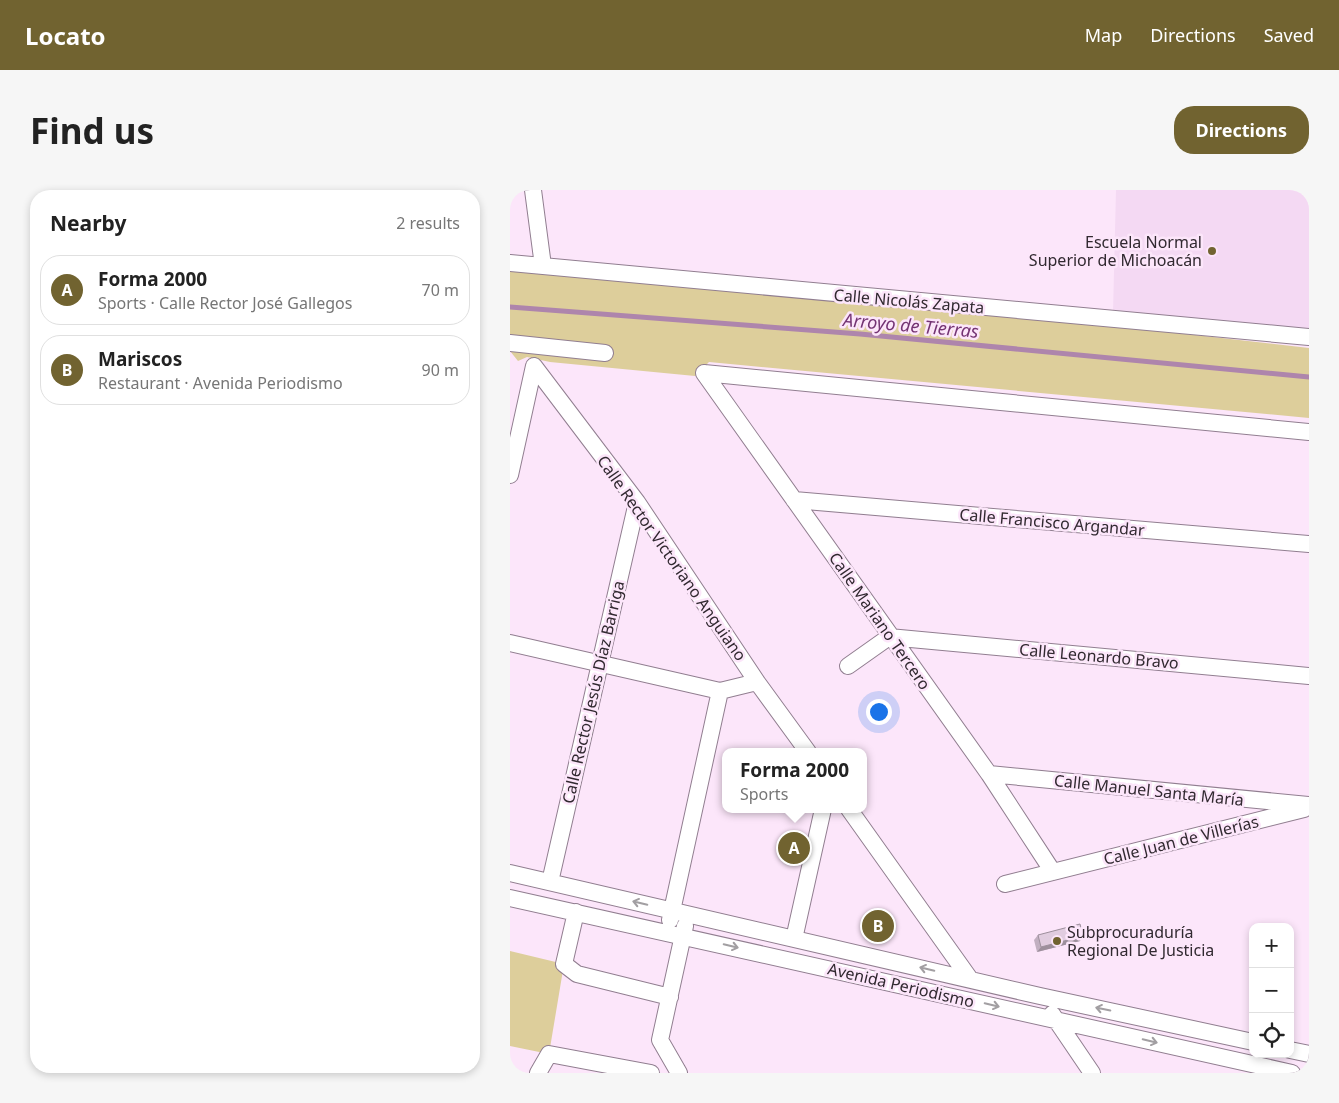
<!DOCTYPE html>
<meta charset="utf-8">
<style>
:root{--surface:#fff;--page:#f6f6f6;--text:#222;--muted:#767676;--line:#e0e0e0;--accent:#716330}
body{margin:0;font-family:"Noto Sans",sans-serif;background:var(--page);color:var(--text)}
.controls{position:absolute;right:15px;bottom:15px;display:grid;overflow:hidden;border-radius:10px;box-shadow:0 2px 8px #0003}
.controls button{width:45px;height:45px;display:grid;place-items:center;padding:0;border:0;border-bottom:1px solid var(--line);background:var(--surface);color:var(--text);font:25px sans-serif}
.you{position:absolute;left:368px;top:521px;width:18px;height:18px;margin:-12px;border:4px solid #fff;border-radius:50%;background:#1a73e8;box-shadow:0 0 0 8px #1a73e833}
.badge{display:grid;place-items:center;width:32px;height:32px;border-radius:50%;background:var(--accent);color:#fff;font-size:16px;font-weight:700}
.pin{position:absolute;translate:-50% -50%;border:2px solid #fff;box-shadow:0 1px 5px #0006}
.popup{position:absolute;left:212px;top:558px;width:145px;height:65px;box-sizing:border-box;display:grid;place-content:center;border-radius:10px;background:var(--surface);filter:drop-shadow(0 1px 4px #0005);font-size:16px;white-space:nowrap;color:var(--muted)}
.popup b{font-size:19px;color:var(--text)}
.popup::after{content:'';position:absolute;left:50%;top:100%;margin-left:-10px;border:10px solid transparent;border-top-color:var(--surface)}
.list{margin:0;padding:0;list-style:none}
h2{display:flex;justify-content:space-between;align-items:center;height:65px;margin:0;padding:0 20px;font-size:21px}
h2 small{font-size:16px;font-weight:400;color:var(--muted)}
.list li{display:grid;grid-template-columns:32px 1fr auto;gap:15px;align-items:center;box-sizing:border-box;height:70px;margin:0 10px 10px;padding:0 10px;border:1px solid var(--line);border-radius:20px}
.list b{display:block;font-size:19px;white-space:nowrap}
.list p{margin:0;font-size:16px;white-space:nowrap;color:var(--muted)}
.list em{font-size:16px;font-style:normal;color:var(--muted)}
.icon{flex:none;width:28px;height:28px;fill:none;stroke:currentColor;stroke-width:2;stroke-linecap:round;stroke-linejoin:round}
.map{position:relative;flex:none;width:799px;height:883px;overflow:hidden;border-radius:20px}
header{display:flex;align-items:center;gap:30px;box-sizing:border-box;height:70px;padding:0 25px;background:var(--accent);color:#fff}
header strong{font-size:24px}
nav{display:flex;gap:28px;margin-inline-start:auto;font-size:18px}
.intro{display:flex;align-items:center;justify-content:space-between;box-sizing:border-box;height:120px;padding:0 30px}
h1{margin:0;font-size:35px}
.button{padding:12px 22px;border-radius:20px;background:var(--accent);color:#fff;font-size:18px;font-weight:700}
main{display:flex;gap:30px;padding:0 30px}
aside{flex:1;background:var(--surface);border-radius:20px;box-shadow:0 2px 8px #0003}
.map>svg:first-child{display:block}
</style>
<header>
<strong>Locato</strong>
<nav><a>Map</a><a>Directions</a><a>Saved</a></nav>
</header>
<div class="intro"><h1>Find us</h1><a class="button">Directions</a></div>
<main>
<aside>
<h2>Nearby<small>2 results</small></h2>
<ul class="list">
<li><span class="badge">A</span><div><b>Forma 2000</b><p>Sports · Calle Rector José Gallegos</p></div><em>70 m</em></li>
<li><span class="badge">B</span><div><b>Mariscos</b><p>Restaurant · Avenida Periodismo</p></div><em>90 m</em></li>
</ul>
</aside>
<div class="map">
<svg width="799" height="883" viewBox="0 0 799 883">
<rect width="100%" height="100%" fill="#fce6fa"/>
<path fill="#f4d9f3" d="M606 0H799V140L603 123Z"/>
<path fill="#ddce9b" d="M0 81 624 138 799 158V228L199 172 185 186 40 172 17 167 8 171 0 161Z
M0 761 54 774 39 864 0 856Z"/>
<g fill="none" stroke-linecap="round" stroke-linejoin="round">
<path stroke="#ae85ac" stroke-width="5" d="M0 117 350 144 799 187"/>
<g stroke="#917e90" stroke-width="18">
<path id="minor" d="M23 0 33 76
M0 73 799 147
M0 153 95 163
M24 176 127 312 247 492 298 562
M194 183 479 584 543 682
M194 183 799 242
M0 285 24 176
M284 310 799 354
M0 453 210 501
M338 476 379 447 799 486
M479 584 799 615
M339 619 460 789
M0 683 530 806 743 852
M40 692 127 312
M495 694 794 619
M0 708 782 883
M66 722 54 774 67 784 160 807
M160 730 210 501 247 492
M284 749 313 619
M542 824 582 883
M780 860 799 864
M28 883 39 864 141 883
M169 883 150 850 175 736"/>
</g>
<use href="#minor" stroke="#fff" stroke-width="16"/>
</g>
<path fill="#c1afc0" d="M528 745 570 751 527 762 524 750Z"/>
<path fill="#9d8f9c" d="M573 746 570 751 527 762 531 757Z"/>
<path fill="#e0ccdf" stroke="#9d8f9c" d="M570 734 573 746 531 757 528 745Z"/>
<defs><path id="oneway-shaft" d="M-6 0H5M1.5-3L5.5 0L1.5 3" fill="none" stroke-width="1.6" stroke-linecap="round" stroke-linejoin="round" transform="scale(1.25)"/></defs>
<g stroke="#a29fa2">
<use href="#oneway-shaft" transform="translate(130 713) rotate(-167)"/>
<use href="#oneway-shaft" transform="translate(221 756) rotate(13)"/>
<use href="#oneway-shaft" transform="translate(417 779) rotate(-167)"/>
<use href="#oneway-shaft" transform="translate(482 815) rotate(13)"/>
<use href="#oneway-shaft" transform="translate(593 819) rotate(-168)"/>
<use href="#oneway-shaft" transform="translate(640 851) rotate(13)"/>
</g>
<g fill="#716330" stroke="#fce6fa" stroke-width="2">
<circle cx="702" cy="61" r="5"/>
<circle cx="547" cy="751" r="5"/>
</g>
<g text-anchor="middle" stroke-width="5" stroke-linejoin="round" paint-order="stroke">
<g font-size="16" fill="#312930" stroke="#fce6fa" text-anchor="end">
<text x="692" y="58">Escuela Normal<tspan x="692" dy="18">Superior de Michoacán</tspan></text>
<text x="557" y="748" text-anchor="start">Subprocuraduría<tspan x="557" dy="18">Regional De Justicia</tspan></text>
</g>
<g font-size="16" fill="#312930" stroke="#fce6fa">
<text transform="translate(399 111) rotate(5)" y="6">Calle Nicolás Zapata</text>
<text transform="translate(542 332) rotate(5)" y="6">Calle Francisco Argandar</text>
<text transform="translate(162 368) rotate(55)" y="6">Calle Rector Victoriano Anguiano</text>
<text transform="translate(370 431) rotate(55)" y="6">Calle Mariano Tercero</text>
<text transform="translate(589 466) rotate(5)" y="6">Calle Leonardo Bravo</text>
<text transform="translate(83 502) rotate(-77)" y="6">Calle Rector Jesús Díaz Barriga</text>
<text transform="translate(639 600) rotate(6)" y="6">Calle Manuel Santa María</text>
<text transform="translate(671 650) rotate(-14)" y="6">Calle Juan de Villerías</text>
<text transform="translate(391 795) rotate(13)" y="6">Avenida Periodismo</text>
</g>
<g font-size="18" font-style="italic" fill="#743473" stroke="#fce6fa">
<text transform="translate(401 136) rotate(5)" y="6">Arroyo de Tierras</text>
</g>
</g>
</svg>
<div class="controls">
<button>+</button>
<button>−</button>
<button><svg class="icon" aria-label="locate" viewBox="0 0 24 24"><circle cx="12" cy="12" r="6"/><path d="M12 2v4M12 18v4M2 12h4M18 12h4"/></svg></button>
</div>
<div class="you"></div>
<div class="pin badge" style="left:284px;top:658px">A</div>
<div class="popup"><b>Forma 2000</b>Sports</div>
<div class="pin badge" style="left:368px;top:736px">B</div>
</div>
</main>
